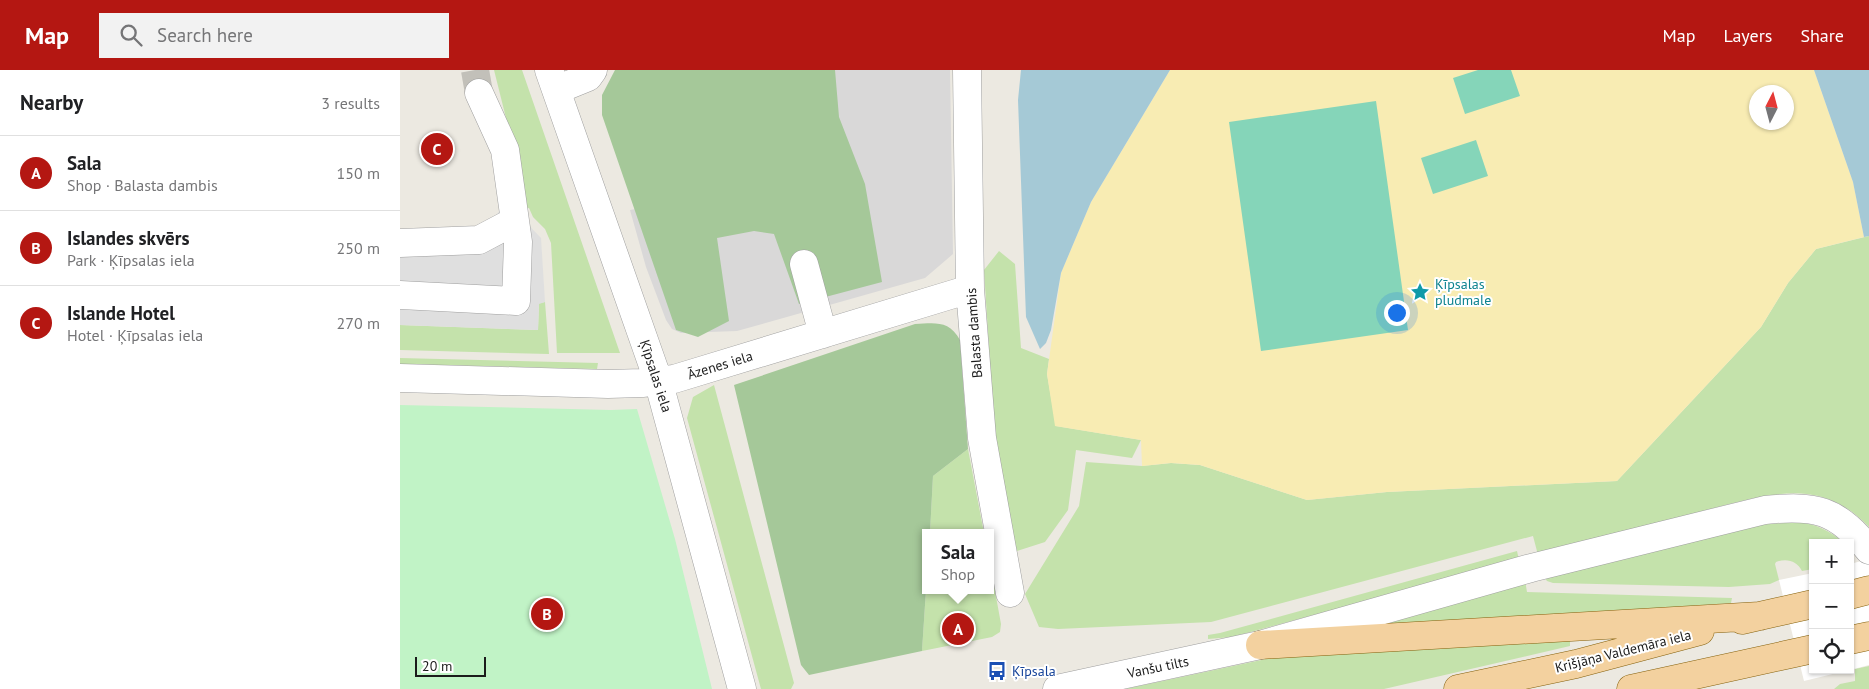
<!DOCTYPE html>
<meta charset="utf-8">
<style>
:root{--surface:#fff;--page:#f2f2f2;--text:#202124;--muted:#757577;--line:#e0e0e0;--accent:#b41712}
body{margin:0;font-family:"PT Sans",sans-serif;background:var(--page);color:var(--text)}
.controls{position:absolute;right:15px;bottom:15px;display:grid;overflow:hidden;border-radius:0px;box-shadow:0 1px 4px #0004}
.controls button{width:45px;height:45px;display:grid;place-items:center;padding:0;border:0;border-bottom:1px solid var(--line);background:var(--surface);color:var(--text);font:25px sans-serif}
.compass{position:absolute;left:1349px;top:15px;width:45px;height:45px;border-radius:50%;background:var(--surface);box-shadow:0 1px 4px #0004;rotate:6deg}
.scale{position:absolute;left:15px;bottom:12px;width:71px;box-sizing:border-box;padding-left:5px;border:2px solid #1b1b1b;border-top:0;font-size:14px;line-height:18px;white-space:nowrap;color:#1b1b1b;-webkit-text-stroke:4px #fff;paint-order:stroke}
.you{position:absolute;left:996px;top:242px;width:18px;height:18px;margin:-12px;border:4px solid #fff;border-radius:50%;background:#1a73e8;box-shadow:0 0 0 8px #1a73e833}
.badge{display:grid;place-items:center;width:32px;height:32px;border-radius:50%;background:var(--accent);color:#fff;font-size:16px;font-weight:700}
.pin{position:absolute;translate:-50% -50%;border:2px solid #fff;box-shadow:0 1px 5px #0006}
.popup{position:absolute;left:522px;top:459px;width:72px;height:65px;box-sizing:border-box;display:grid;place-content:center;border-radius:0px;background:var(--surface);filter:drop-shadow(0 1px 4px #0005);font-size:16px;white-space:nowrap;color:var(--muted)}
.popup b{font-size:19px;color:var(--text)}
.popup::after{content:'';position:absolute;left:50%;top:100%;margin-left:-10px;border:10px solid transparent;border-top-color:var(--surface)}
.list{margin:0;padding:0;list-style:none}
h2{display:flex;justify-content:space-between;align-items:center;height:65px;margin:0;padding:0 20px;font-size:21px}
h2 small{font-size:16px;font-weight:400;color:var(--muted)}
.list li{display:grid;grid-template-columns:32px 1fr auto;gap:15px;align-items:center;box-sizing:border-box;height:75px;padding:0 20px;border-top:1px solid var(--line)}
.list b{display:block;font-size:19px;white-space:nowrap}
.list p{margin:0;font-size:16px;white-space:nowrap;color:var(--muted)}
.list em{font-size:16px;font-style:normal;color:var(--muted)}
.icon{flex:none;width:28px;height:28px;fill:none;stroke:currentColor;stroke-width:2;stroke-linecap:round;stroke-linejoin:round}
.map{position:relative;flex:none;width:1469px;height:619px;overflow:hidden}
header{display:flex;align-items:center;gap:30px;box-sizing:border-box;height:70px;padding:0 25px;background:var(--accent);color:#fff}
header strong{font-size:24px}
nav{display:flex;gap:28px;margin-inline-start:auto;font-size:18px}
.search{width:350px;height:45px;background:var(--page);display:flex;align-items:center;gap:12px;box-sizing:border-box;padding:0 18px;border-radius:0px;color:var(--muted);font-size:19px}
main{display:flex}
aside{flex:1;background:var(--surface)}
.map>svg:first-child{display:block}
</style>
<header>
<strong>Map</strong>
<div class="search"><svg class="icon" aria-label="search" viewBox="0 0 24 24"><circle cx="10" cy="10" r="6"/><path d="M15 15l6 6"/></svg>Search here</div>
<nav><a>Map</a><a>Layers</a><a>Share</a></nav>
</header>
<main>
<aside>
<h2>Nearby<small>3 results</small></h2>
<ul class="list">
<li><span class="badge">A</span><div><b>Sala</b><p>Shop · Balasta dambis</p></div><em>150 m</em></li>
<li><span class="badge">B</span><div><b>Islandes skvērs</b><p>Park · Ķīpsalas iela</p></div><em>250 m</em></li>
<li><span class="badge">C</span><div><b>Islande Hotel</b><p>Hotel · Ķīpsalas iela</p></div><em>270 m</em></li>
</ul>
</aside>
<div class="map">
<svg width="1469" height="619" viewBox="0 0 1469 619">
<rect width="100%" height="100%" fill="#ece9e1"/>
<path fill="#d9d8d8" d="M428 0H550L553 184 525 208 337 261 281 263 272 259 266 250 246 197 230 140 438 104Z"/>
<path fill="#c4e2ab" d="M94 0H122L220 283H157L151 173 145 159 133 147 129 138 122 139 114 80Z
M1469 166V457C1452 439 1432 427 1407 424 1371 420 1323 436 1288 445 1238 459 1188 472 1138 485L1133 466 811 552 658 559 639 557 625 524 679 436 686 392 742 396 771 393 800 395 907 430 987 422 1217 411 1361 257 1388 213 1416 179Z
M599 181 615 194 621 278 649 289 647 304 656 356 741 370 732 388 676 380 668 440 645 472 617 481 603 437 594 357 584 200Z
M145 232 149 284 0 280V255L138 260 139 233Z
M0 288 198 293 197 299 0 294Z
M314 315 394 613 391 619H361L287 348 293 327Z
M568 379 584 463H530L533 406Z
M1397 452C1416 454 1429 460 1444 473H1413V499L1402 501C1397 491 1387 488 1376 492L1375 494 1379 510 1370 514 1329 517 1153 513 1147 511 1143 506 1356 455Z
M1117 481 1119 490 832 567 808 569V565L820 563Z
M591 499 601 554 600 562 592 567 522 581 526 520H590Z
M1125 510 1127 522 1332 528 1331 533 1239 540 980 555Z
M1170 570V576L984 619H725L880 586Z
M1469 596V619H1434L1440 614 1455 611V599Z"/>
<path fill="#a5c899" d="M215 0H435L439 47 465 114 482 212 399 234 374 164 354 161 317 168 329 251 298 267 276 260 202 45V25Z
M515 254C535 253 549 250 560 270L568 379 533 406 530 463H526V520L522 581 409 605 401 595 334 315Z"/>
<path fill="#f8ecb3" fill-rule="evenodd" d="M770 0H1414L1453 112 1464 167 1416 179 1388 213 1361 257 1217 411 987 422 907 430 800 395 771 393 742 396 741 370 655 356 647 304 661 203 691 132ZM1356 22H1386V52H1356Z"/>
<path fill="#c1f3c6" d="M0 335 211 340 237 339 275 469 312 619H0Z"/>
<path fill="#85d5b9" d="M1078 0H1111L1120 26 1065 44 1053 8Z
M976 31 1008 260 861 281 829 52Z
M1076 70 1088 106 1033 124 1021 88Z"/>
<path fill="#dfdfdf" d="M106 132 141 168 145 232 139 234 138 260 0 255V164L88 156Z"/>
<path fill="#a5c9d6" d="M621 0H770L691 132 661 203 651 260 646 273 640 279 626 247 618 30Z
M1414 0H1469V166L1464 167 1453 112Z"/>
<path fill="#fff" d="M1469 489V595L1450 600V494Z
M1413 503V600H1449L1404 611 1379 510Z"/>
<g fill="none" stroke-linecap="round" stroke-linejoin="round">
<path stroke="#c2c0b9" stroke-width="28" stroke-dasharray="28 14" stroke-linecap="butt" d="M75 0 79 23"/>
<g stroke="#9f9f9f" stroke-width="29">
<path id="minor" d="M149 0 258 310 342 619
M567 0 570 219 582 368 610 523
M156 20 188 7 193 0
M0 173 79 170 115 151 105 80 79 23
M404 194 423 264
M0 225 116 231 118 172 115 151
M0 308 208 314 242 313 274 309 570 219
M657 619 860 575 1131 498 1365 440C1415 435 1437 439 1469 480"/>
</g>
<g stroke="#85610d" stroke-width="29">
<path id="major" d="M1450 525 1469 520
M1342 550 1413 534
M1450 570 1469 566
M860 575 1360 546
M1058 619 1176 594 1300 561
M1231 619 1413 579"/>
</g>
<use href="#minor" stroke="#fff" stroke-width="28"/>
<use href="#major" stroke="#f3d19f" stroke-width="28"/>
</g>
<defs>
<g id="sight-bare" transform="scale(1.5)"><path d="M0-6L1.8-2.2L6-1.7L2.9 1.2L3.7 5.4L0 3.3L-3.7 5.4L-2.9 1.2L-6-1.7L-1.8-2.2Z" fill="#0f9aa8" stroke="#fff" stroke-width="2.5" paint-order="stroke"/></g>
<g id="bus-bare" transform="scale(1.5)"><path d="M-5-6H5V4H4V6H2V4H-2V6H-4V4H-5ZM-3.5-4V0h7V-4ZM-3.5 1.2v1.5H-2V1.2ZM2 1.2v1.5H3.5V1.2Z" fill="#1a4fb4" stroke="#fff" stroke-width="2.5" paint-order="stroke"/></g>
</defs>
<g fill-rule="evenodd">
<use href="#sight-bare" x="1020" y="222"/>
<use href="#bus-bare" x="597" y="601"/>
</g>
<g text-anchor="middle" stroke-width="4" stroke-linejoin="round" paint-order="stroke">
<g font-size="14" fill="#0d838f" stroke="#fff" text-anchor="start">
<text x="1035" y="219">Ķīpsalas<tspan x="1035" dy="16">pludmale</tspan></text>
</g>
<g font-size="14" fill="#1b1b1b" stroke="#fff">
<text transform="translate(574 263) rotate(-94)" y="5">Balasta dambis</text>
<text transform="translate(320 295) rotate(-17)" y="5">Āzenes iela</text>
<text transform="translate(256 306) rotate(72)" y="5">Ķīpsalas iela</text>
<text transform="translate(1223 581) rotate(-14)" y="5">Krišjāņa Valdemāra iela</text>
<text transform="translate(758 597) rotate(-12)" y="5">Vanšu tilts</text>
</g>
<g font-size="14" fill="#164399" stroke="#fff" text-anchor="start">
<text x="612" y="606">Ķīpsala</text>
</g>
</g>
</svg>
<div class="controls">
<button>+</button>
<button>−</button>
<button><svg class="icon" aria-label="locate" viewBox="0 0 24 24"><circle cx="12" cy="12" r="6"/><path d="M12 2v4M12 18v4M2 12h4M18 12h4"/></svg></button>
</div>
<svg class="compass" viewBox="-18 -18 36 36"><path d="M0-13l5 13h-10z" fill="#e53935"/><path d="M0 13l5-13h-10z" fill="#757577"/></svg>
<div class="scale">20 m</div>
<div class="you"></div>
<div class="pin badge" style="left:558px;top:559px">A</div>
<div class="popup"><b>Sala</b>Shop</div>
<div class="pin badge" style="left:147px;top:544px">B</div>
<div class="pin badge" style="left:37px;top:79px">C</div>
</div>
</main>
